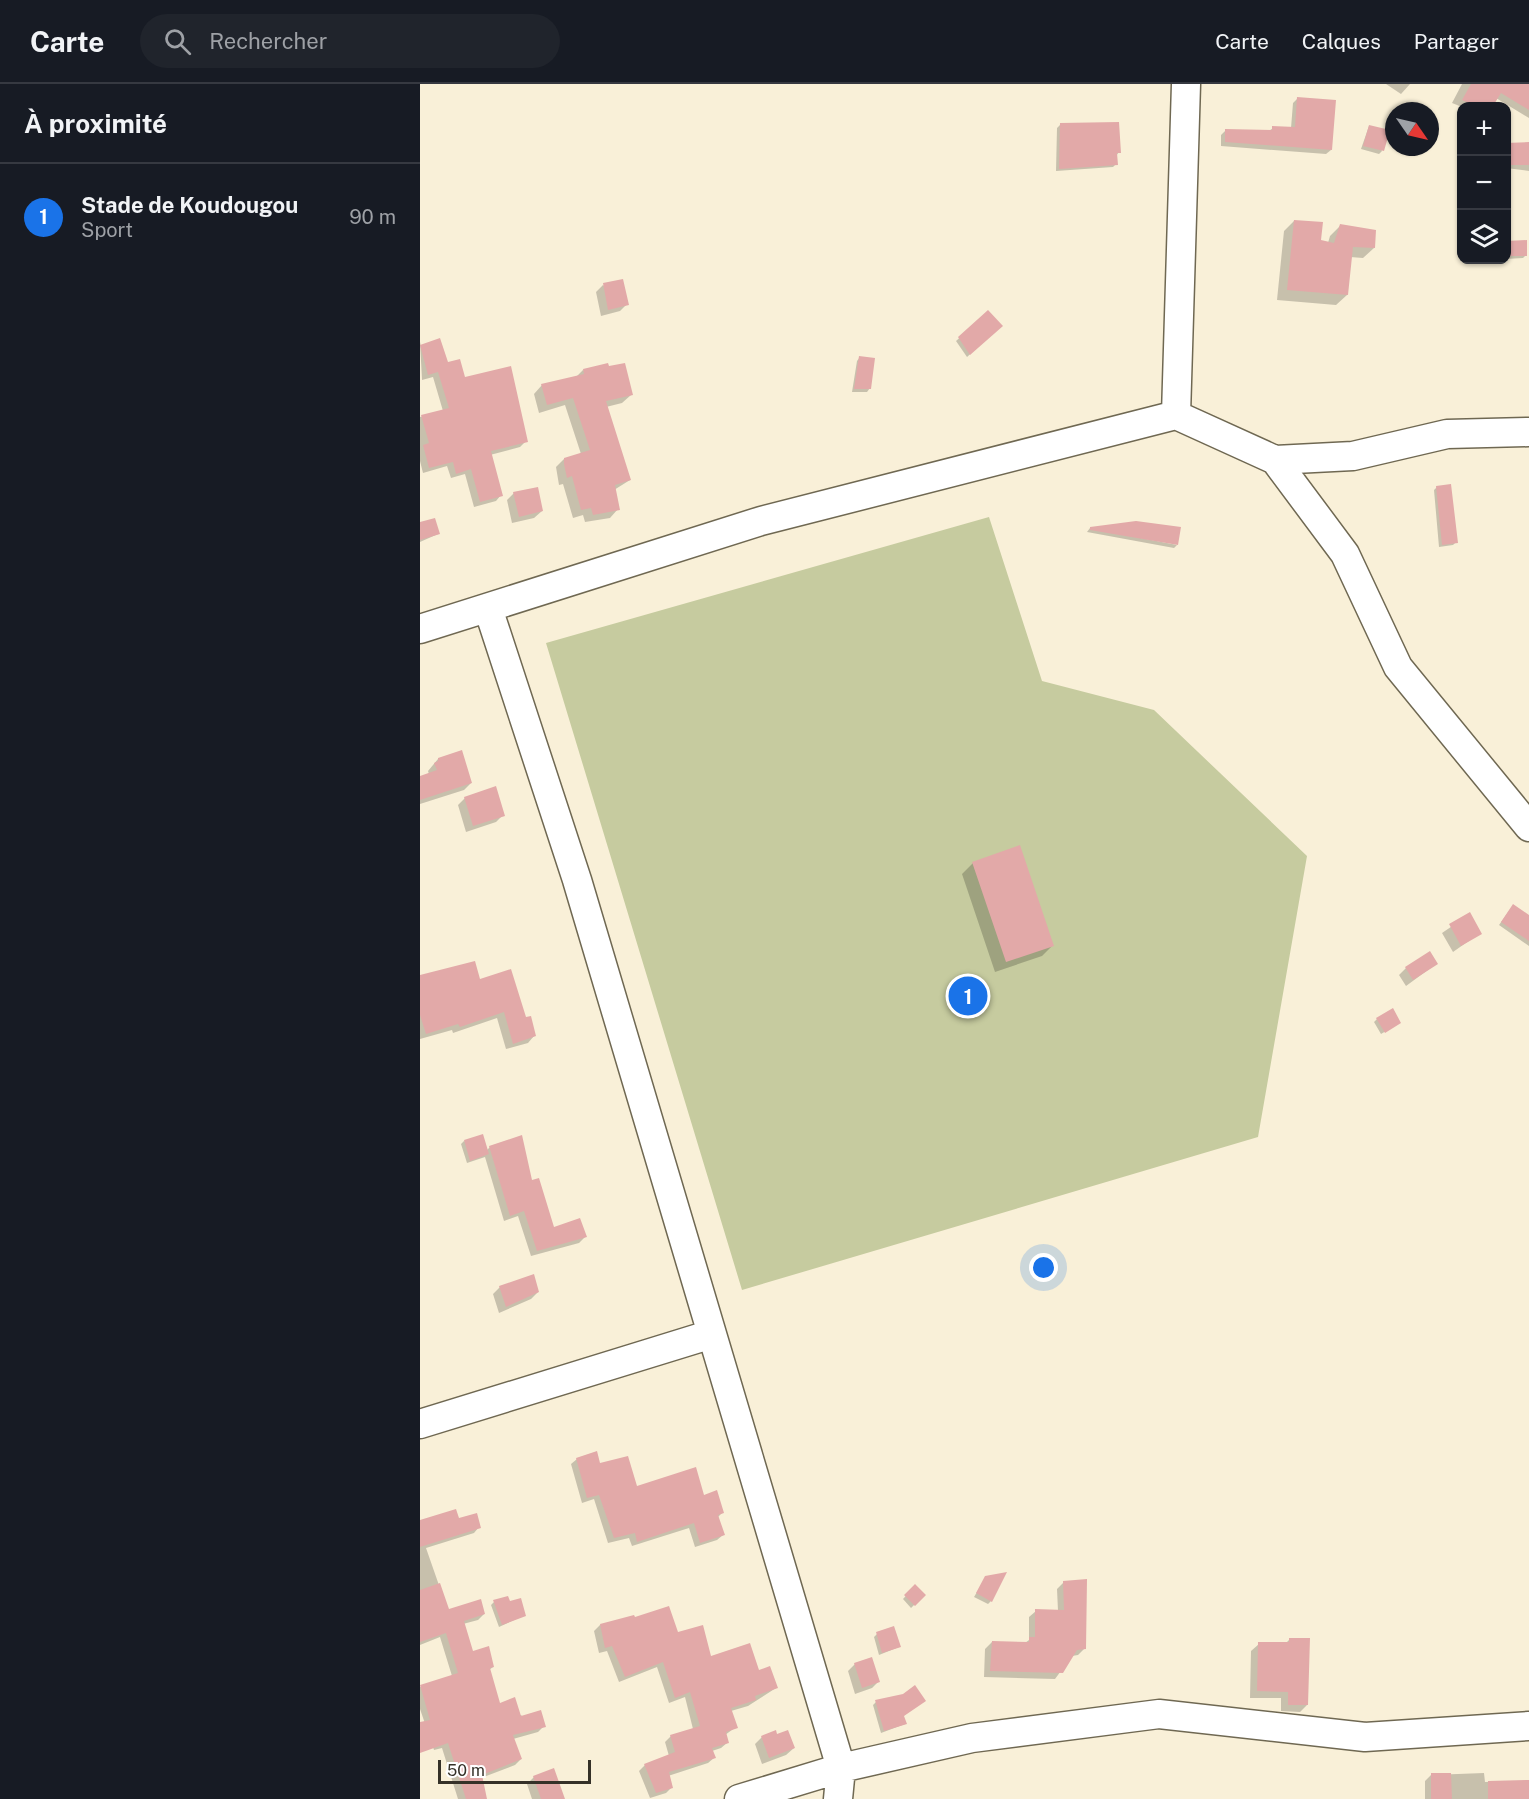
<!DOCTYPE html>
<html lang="fr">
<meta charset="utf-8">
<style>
:root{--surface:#171b24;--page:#20242c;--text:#f1f3f6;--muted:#9ea1a6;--line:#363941;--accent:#1a73e8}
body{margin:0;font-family:"Public Sans",sans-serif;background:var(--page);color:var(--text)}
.controls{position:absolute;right:18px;top:18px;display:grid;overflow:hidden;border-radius:12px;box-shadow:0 2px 4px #0004}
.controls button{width:54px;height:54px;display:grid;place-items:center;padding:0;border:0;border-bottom:2px solid var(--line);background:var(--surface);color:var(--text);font:30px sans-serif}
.compass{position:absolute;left:965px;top:18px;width:54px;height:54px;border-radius:50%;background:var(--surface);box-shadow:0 2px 4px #0004;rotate:124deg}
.scale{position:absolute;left:18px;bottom:15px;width:153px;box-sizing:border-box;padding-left:6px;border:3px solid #353128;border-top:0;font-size:16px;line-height:21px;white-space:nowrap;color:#353128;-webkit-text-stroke:4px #fff;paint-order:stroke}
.you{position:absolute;left:624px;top:1184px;width:21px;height:21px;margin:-15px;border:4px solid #fff;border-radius:50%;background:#1a73e8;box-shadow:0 0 0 9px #1a73e833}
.badge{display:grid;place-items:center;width:39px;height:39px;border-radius:50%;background:var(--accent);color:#fff;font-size:20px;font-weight:700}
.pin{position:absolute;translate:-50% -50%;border:3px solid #fff;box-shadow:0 2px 6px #0006}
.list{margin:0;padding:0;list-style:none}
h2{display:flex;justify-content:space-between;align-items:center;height:78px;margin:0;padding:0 24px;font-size:26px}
h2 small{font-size:20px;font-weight:400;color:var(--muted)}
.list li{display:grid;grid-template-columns:39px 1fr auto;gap:18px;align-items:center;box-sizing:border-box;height:108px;padding:0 24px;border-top:2px solid var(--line)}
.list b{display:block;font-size:22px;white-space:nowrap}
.list p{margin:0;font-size:20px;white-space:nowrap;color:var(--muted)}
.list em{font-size:20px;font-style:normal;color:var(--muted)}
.icon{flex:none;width:33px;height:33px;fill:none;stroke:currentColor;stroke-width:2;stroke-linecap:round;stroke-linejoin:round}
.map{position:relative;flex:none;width:1109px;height:1715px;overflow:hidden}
header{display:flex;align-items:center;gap:36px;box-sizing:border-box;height:84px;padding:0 30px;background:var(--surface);border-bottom:2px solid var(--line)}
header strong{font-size:28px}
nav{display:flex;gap:33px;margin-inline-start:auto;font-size:21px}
.search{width:420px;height:54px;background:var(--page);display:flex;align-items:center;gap:15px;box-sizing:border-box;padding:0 21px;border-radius:33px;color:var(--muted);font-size:22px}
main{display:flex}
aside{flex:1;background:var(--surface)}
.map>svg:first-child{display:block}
</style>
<header>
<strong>Carte</strong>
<div class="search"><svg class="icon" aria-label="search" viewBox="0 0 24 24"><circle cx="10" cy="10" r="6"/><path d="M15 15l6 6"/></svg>Rechercher</div>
<nav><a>Carte</a><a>Calques</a><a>Partager</a></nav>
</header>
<main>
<aside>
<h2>À proximité<small></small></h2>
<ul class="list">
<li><span class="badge">1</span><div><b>Stade de Koudougou</b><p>Sport</p></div><em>90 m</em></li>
</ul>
</aside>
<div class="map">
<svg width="1109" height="1715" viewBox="0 0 1109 1715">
<rect width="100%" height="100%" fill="#f9f0d8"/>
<path fill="#c6cb9f" d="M569 433 622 597 734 626 887 772 838 1053 322 1206 126 559Z"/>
<path fill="#0003" d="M966 0H990L981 10Z
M1042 0H1109V34L1076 14 1072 22 1042 23 1032 19Z
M878 14 911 66 906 70 801 62V51L806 46 849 47 853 44H871L873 19Z
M640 41 699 68 696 72V80L693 83 636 87 637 44Z
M949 42 962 67 959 70 941 65Z
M1109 60V87L1086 84V61Z
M874 137 900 158 908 159 910 152 920 142 954 164 943 174 930 173 927 211 916 221 857 216 864 147Z
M1086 166 1106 171 1103 174 1086 175Z
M183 201 207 220 200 227 181 232 176 208Z
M568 228 581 242 547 273 536 257Z
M0 258 1 262 44 295 106 357 100 363 70 371 81 411 76 417 54 423 45 390 31 394 27 382 3 389 0 377V333L23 327 13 293 2 296Z
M440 273 450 304 447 308H432L437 277Z
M163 286 211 311 202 319 186 323 210 396 194 406 198 425 190 434 165 438 163 431 153 434 143 400 139 401 136 383 144 375 161 370 145 321 119 329 114 310 122 301 156 293Z
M1017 403 1036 458 1033 461 1019 463 1014 406Z
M94 409 122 427 114 434 92 439 87 416Z
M0 440 18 450 0 458Z
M670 444 757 461 754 464 667 448Z
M18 675 51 699 44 706 0 720V693L9 690 8 687Z
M45 714 83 731 76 738 46 748 38 721Z
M553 779 633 861 622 872 575 888 542 790Z
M1089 827 1109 842V862L1079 841Z
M1050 830 1060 849 1033 868 1022 849Z
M1016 880 986 902 979 891 986 884Z
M0 893 59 897 105 935 114 952 108 959 86 965 77 934 33 949 32 946 0 955Z
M957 935 976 941 961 950 954 938Z
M44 1057 67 1066 70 1063 111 1098 133 1145 165 1153 159 1159 111 1172 98 1132 84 1137 65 1073 47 1079 41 1060Z
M80 1203 118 1208 111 1215 79 1229 73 1210Z
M157 1375 179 1381 216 1404 283 1412 302 1429 298 1433 303 1451 297 1456 275 1463 269 1444 212 1462 209 1454 188 1459 174 1415 162 1419 151 1380Z
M0 1436H38L59 1443 54 1449 6 1464 28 1527 64 1530 58 1536 43 1540 52 1569 73 1583 69 1586 79 1621 124 1642 118 1648 93 1655 101 1675 95 1681 61 1694 65 1715H38L22 1664 14 1666 0 1625V1603L32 1592 20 1553 0 1561Z
M566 1493 571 1517 568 1520 554 1513Z
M644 1498 665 1564 658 1571 652 1572 635 1595 564 1593 565 1565 572 1558 605 1559 609 1556V1533L616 1527H638L637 1505Z
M495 1502 504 1511 491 1524 483 1515Z
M74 1518 89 1519 105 1531 79 1543 71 1521Z
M180 1541 257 1549 289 1574 338 1588 356 1604 328 1622 311 1627 316 1643 305 1651 307 1659 301 1664 292 1667 294 1674 288 1679 248 1692 252 1703 246 1709 230 1714 219 1687 225 1681 249 1672 245 1658 251 1652 273 1645 265 1613 249 1619 237 1583 199 1598 187 1567 179 1569 174 1547Z
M457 1550 479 1563 459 1571 454 1553Z
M869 1556 887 1621 880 1628 861 1627V1614H830L831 1567 839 1560H865Z
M435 1580 459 1597 452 1604 435 1610 428 1587Z
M456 1618 483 1633 485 1640 461 1649 453 1621Z
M356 1652 374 1664 366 1671 342 1680 335 1660 342 1653Z
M1064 1689 1065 1698 1109 1697V1715H1005V1697L1011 1691Z
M114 1693 143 1715H112L107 1700Z"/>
<path fill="#e2a9a8" d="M1051 0H1109V26L1081 9 1073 22H1055L1042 16Z
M877 13 916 16 912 66 805 58V45L852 46V42L875 43Z
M699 38 701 69H697L698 81 639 85 640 39Z
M949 41 970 46 964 67 943 62Z
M1109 58V81H1086V59Z
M874 136 903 138 901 156 914 159 920 140 956 146 955 164 933 163 928 211 867 206Z
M1107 156V172H1086V157Z
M203 195 209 221 188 226 183 199Z
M568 226 583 242 550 271 538 253Z
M20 254 28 278 40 275 45 293 91 282 108 358 71 367 83 412 60 418 51 385 36 390 33 378 9 384 3 361 9 359 1 331 29 324 18 288 8 291 0 261Z
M439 272 455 274 451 305H434Z
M188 279 189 282 205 279 213 311 186 317 211 396 195 401 200 426 173 431 171 424 161 426 152 392 147 394 144 380V374L170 366 153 314 127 321 121 300 164 290 163 285Z
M1031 400 1038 459 1022 461 1016 402Z
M118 403 123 427 99 433 93 408Z
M15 434 20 450 0 456V438Z
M716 437 761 443 758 461 670 446V443Z
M42 666 52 699 0 716V692L17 686 14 679 18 677V674Z
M76 702 85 732 53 742 44 713Z
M600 761 634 862 586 878 552 778Z
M1093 820 1109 831V857L1081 838Z
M1050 828 1062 850 1041 862 1029 840Z
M1010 867 1018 880 993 896 985 883Z
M55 877 60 895 91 885 106 933 111 932 116 952 93 960 84 928 40 943 38 940 6 950 0 931V891Z
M973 924 981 939 965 949 956 934Z
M63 1050 69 1070 50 1077 44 1056Z
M102 1051 112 1096 119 1094 134 1143 160 1134 167 1153 117 1167 104 1127 90 1132 69 1062Z
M114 1190 119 1208 86 1223 79 1202Z
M177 1367 180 1379 208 1372 217 1402 276 1383 284 1411 297 1406 304 1429 298 1431 305 1451 280 1459 274 1439 217 1458 215 1449 194 1454 179 1411 167 1414 156 1374Z
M36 1425 39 1434 57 1429 61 1444 0 1463V1436Z
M587 1488 572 1518 556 1509 565 1492Z
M667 1495 666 1565 657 1566 643 1589 570 1587 572 1557 609 1558V1553H615V1525L644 1526 643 1497Z
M20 1499 29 1525 61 1515 65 1530 44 1537 53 1567 69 1562 74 1583 70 1584 80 1619 95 1613 101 1632 121 1626 126 1643 93 1651 102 1675 62 1691 67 1715H46L28 1659 0 1669V1638L10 1636 0 1601 38 1589 26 1549 0 1558V1506Z
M495 1500 506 1511 495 1522 484 1511Z
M88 1512 90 1517 101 1514 106 1532 82 1541 73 1516Z
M249 1522 258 1548 283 1541 291 1572 330 1559 339 1586 350 1582 358 1604 335 1612 336 1616 311 1624 318 1644 306 1648 309 1659 292 1664 296 1674 249 1688 253 1704 236 1709 224 1680 255 1668 250 1651 280 1642 270 1608 255 1614 243 1578 205 1593 192 1562 185 1564 180 1540 214 1531 215 1533Z
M474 1542 481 1563 462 1569 456 1548Z
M869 1554H890L888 1621H868V1608L837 1607 838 1558H869Z
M452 1573 460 1598 442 1604 434 1579Z
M495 1601 506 1617 484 1632 487 1640 464 1647 455 1616 483 1610Z
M356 1646 357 1650 368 1646 375 1664 349 1674 341 1652Z
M134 1684 145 1715H121L113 1692Z
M1011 1689H1031L1032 1715H1011Z
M1109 1696V1715H1068V1697Z"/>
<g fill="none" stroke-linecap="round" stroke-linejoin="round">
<g stroke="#6f6852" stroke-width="31">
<path id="minor" d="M766 0 756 331 855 376 925 470 978 583 1109 743
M855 376 933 372 1027 350 1109 348
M68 524 157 796 421 1684 418 1715
M0 545 341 437 756 331
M0 1340 292 1250
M319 1715 421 1684 552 1654 739 1630 945 1653 1109 1642"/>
</g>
<use href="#minor" stroke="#fff" stroke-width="28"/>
</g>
</svg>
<div class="controls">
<button>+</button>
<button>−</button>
<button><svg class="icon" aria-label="layers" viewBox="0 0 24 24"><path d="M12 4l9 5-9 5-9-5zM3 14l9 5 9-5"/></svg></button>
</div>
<svg class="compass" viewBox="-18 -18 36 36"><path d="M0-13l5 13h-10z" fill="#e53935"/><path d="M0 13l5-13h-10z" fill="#9ea1a6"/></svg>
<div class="scale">50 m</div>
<div class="you"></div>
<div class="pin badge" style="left:548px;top:912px">1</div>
</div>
</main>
